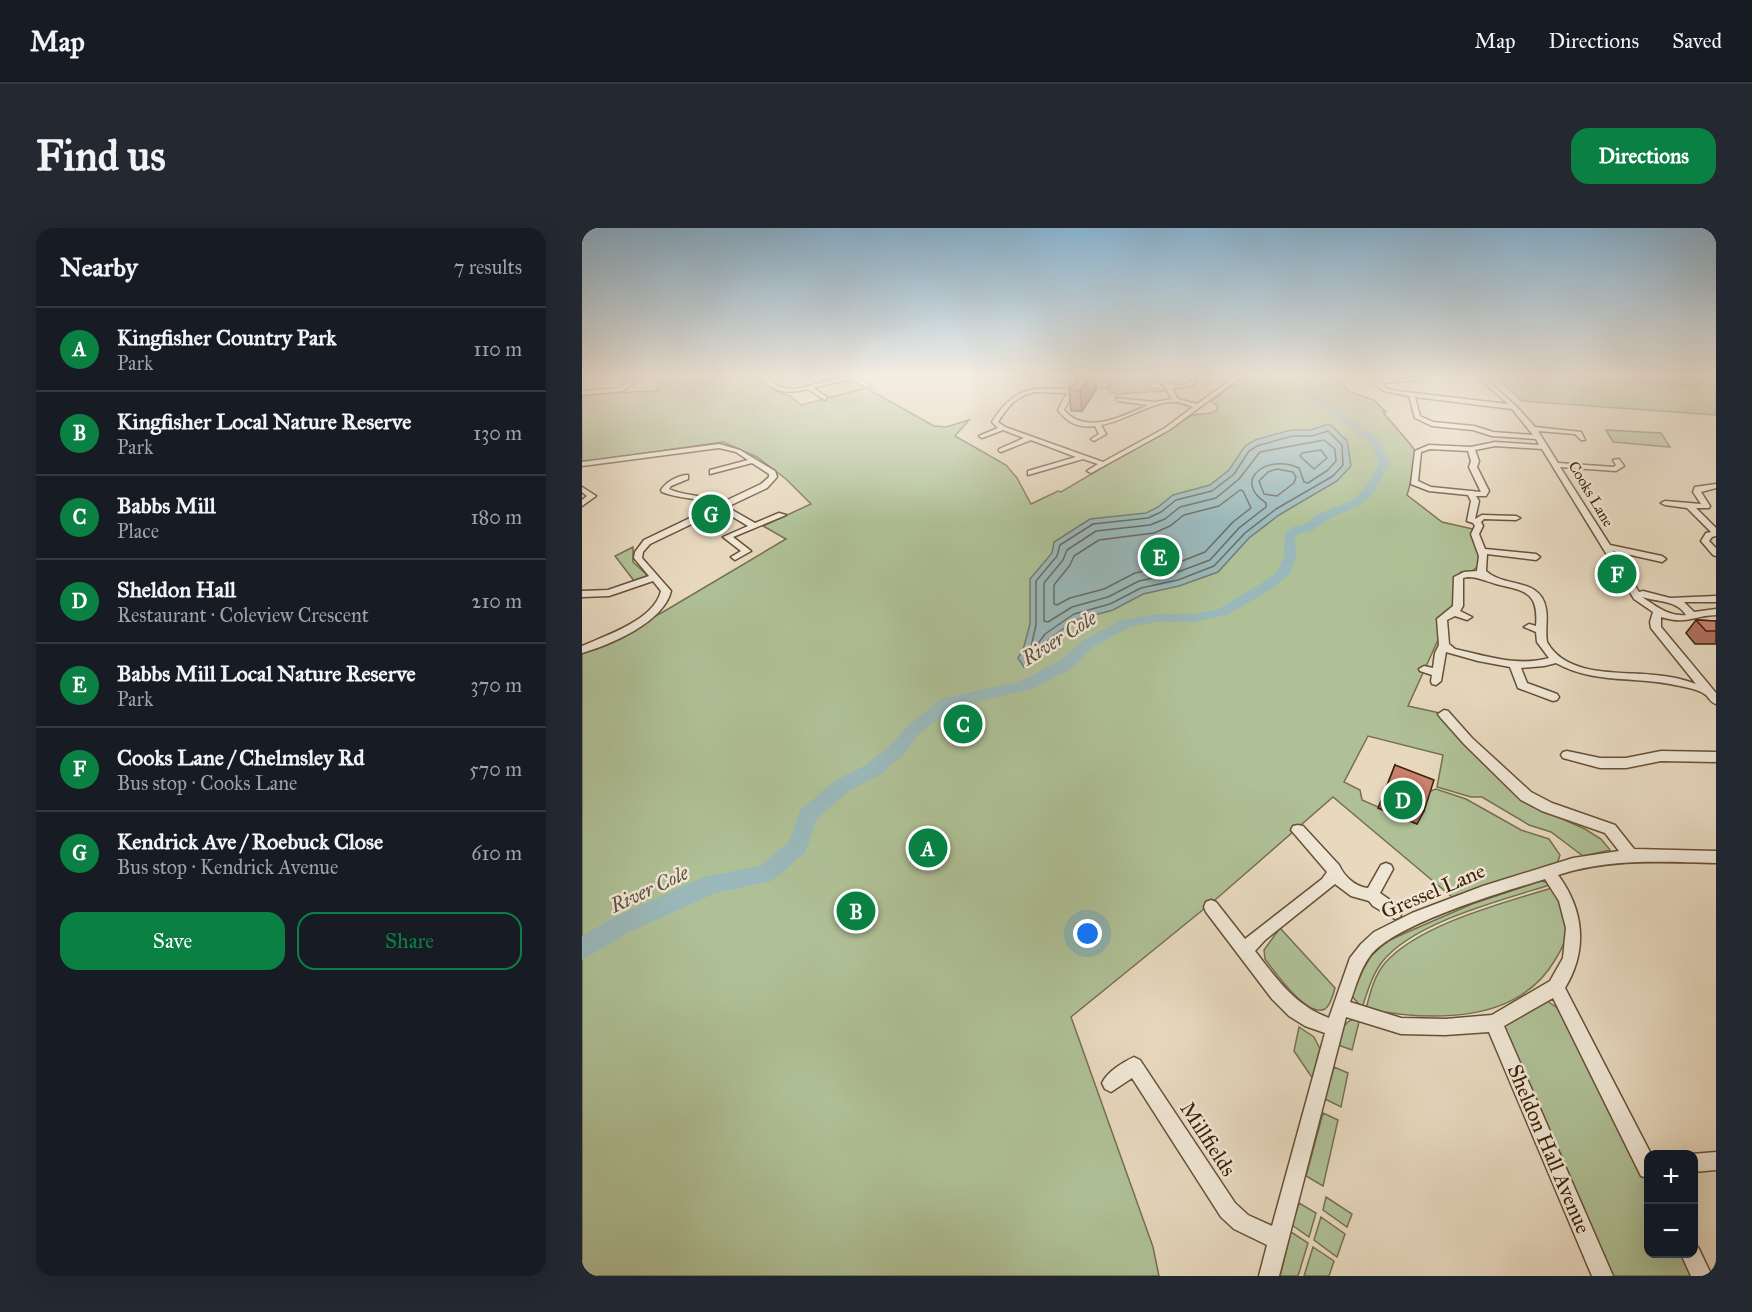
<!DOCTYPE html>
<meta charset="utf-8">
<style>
:root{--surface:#171b24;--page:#242831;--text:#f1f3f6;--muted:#9ea1a6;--line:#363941;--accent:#0b8043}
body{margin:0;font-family:"IM FELL Great Primer",serif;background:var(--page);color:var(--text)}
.controls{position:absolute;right:18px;bottom:18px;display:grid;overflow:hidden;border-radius:12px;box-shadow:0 6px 24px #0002}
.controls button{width:54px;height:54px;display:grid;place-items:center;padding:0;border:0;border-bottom:2px solid var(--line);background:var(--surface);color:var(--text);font:30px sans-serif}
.you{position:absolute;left:506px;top:706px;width:21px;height:21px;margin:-15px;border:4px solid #fff;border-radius:50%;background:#1a73e8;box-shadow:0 0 0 9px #1a73e833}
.badge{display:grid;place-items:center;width:39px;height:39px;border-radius:50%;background:var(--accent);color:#fff;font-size:20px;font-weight:700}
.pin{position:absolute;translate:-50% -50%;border:3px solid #fff;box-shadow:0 2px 6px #0006}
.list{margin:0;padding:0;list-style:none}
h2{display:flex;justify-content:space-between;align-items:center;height:78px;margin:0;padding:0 24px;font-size:26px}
h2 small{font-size:20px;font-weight:400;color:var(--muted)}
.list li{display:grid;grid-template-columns:39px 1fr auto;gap:18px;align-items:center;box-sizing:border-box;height:84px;padding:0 24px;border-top:2px solid var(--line)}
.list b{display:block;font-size:22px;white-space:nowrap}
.list p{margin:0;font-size:20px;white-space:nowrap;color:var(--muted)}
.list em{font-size:20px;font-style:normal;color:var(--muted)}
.actions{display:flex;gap:12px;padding:18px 24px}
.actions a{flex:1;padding:14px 0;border:2px solid var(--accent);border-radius:18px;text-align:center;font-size:21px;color:var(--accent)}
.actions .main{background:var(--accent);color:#fff}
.map{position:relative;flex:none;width:1134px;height:1048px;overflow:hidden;border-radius:18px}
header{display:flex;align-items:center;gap:36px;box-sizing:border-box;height:84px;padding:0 30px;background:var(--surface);border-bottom:2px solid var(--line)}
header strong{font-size:28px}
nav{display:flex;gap:33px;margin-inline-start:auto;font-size:21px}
.intro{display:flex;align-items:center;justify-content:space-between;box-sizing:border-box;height:144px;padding:0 36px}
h1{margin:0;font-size:42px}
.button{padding:15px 27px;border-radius:18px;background:var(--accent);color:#fff;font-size:21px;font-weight:700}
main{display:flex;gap:36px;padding:0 36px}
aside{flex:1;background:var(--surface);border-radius:18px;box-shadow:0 6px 24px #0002}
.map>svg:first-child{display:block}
</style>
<header>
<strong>Map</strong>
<nav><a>Map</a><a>Directions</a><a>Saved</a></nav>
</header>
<div class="intro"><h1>Find us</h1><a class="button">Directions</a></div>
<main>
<aside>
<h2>Nearby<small>7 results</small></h2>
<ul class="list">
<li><span class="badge">A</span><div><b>Kingfisher Country Park</b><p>Park</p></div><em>110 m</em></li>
<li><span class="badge">B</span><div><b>Kingfisher Local Nature Reserve</b><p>Park</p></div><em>130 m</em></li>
<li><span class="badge">C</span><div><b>Babbs Mill</b><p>Place</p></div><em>180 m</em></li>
<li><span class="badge">D</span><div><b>Sheldon Hall</b><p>Restaurant · Coleview Crescent</p></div><em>210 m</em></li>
<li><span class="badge">E</span><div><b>Babbs Mill Local Nature Reserve</b><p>Park</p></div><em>370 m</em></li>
<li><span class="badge">F</span><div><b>Cooks Lane / Chelmsley Rd</b><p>Bus stop · Cooks Lane</p></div><em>570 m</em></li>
<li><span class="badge">G</span><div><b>Kendrick Ave / Roebuck Close</b><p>Bus stop · Kendrick Avenue</p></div><em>610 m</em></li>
</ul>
<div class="actions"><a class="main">Save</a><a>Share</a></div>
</aside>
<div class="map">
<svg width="1134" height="1048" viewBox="0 0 1134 1048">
<rect width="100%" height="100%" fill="#e7d8be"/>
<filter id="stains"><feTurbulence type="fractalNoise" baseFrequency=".00333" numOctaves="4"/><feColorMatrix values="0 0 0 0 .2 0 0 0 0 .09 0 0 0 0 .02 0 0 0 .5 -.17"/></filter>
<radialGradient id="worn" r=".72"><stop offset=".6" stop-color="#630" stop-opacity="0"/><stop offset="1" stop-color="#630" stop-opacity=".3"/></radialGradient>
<path fill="#afc096" stroke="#76704f" stroke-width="1.5" d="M83 149H177L192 162 208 168 219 177 284 160 352 198 364 199 387 192 373 208 424 237 435 250 449 276 476 263 479 264 610 187 629 185 635 182 636 178 629 174 661 149H757L766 163 792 172 804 184H801C806 191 830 217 832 221 835 230 828 258 825 267L860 294 891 301 890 306 900 335 890 343 879 344 875 348V360L871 364V379L826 478 862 486 958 581 1003 601 1019 611 1028 622 1001 628 969 604 947 597 900 569H889L855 559 861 527 786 508 762 554 778 562 780 572 835 596 846 564 854 561 884 571 939 602 967 611 978 627 975 636 870 669 751 569 633 672 489 789 571 1019 577 1048H0V426L81 384 204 311 181 298 229 276 204 251 175 229 141 214 0 234V166L76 163 75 160Z
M547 149H575L574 151 579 153 565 157 570 160 585 163 535 166 527 164 525 158Z
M943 149 1045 154 989 149H1104L1108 157 1055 154 1115 159 1113 149H1134V187L940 173 916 150Z
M1024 202 1079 205 1088 219 1031 214Z
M51 319V334L64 346V349L53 354 33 328Z
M959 653 971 656C923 671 831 694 800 734 790 747 785 765 780 780L770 768 777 748 789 728 805 713 890 676Z
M973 659C977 669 986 683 986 694 987 707 980 721 973 732 935 797 847 793 784 781 788 765 792 748 803 735 837 696 924 674 973 659Z
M698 700 753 760C751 766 749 777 743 781 725 790 693 744 683 731L682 722Z
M965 773 980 783 1066 955V1026H1101L1113 1048H1026L922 800 923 795Z
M778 790 770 822 756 817C759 803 761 791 778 790Z
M717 799 732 809 738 821 731 851 712 823Z
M752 839 766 845 759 879 743 871Z
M741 885 756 892 741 958 724 948Z
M744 969 770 986 765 999 741 982Z
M717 975 734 985 727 1009 710 997Z
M739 989 763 1006 755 1029 732 1012Z
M709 1004 726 1015 716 1048H698Z
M731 1019 752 1033 747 1048H722Z"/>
<path fill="#9ab8ba" stroke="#757c73" stroke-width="1.5" d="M746 196C754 199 757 208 765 212L769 238 755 253 697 287 667 310 636 344 597 358 561 366 531 382 494 392 467 411 452 434 442 439 436 430 441 422 448 396V351L470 325 472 314 508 291 564 285 576 279 591 267 628 257 647 242 663 218 673 212 709 202H729Z"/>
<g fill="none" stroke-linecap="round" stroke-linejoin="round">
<path stroke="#6c6c61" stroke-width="1.5" d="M746 203 760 217 761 237 751 248 694 281 663 305 632 338 596 352 559 360 528 376 492 386 463 406 453 420 449 419 454 397V353L475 328 478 317 511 296 566 290 579 284 594 272 630 263 652 246 667 223 675 218 710 208H730Z
M742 212 753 221 754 233 746 242 726 255 722 254 717 240C686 225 649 252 684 275V279L657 300 628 332 593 345 557 353 526 369 490 379 466 394 462 393V355L481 332 485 322 514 303 568 297 583 291 598 279 634 270 657 251 678 224Z
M739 222 745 230 732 241 718 228 720 225Z
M695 241 711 244 714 249 712 255 695 268 682 266 677 253 686 244Z
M658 262 661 263 669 280 651 294 623 324 590 337 553 345 522 361 488 370 475 377 472 376V357L488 337 492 328 517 312 572 305 588 298 602 287 637 278Z"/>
<path fill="#9ab8ba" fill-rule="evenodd" d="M720 149H728L731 164 795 210 808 235 791 265 778 277 744 292 732 302 719 305 713 309 714 328 708 346 690 361 645 387 611 394H575L548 399 512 418 489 441 450 461 372 479 337 506 323 525 298 547 268 562 234 592 224 624 190 653 133 665 45 705 0 732V708L29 691 122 649 178 638 208 613 218 582 254 552 284 537 311 515 325 498 361 470 439 453 477 433 502 412 539 392 575 386H611L636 381 680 355 695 344 702 328 703 305 711 299 724 296 736 286 770 273 782 261 798 235 787 214 724 167Z"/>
<g stroke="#684f36" stroke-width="3">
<path id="minor" d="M54 149H60L40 163 0 167V163L37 160Z
M177 149H183L186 151 215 149 190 154C214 174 245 144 272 149 278 150 284 155 289 158L284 159 269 151 231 160 245 169 243 172 226 161C203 166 194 165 177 149Z
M490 149H496L495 157 482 182C504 208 541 188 566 177L536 173 534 170 573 174 590 171 582 157 564 149C580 149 596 165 610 152H614L610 158 590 160 596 171 615 176 653 149H659L587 202 509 245 505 243 516 236 501 231 446 247V243L494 229 449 212 419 224 417 223V221L442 210 421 202 400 210 397 208 416 200 410 194C431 160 449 159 487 161ZM454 164 485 165 476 182C486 195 496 200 513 198L517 206 509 211 512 213 524 206 519 197C542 193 572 173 592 174 598 174 605 177 611 179L583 200 521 234 423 199 416 194C426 178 435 167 454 164Z
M785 149H791L795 152 852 149 849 151 799 155 806 161 815 163 926 176 896 149H902L934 178 953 199 999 204 1003 212H999L993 206 956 203 976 235 1032 239 1034 237 1031 232 1037 231 1042 238 1034 243 978 239 1028 317 1080 328 1084 331 1080 334 1031 323 1057 364 1061 363 1088 370 1134 368V374H1102L1112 384 1134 381V387C1110 388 1105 397 1079 389V399L1134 465V476C1128 474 1128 471 1124 467 1117 461 1102 459 1093 457 1052 448 1011 456 974 435L962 438 939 440 945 455 975 466 977 469 975 472 971 473 936 460 928 439 896 433 864 424 859 453 854 457 850 456 849 453 850 447 838 443 837 441 842 438 851 440 853 425 857 417 855 391 871 378 872 349 882 344 895 343 897 328 889 306 893 298 891 295 885 293 889 273 886 267 847 263 829 256 833 223 847 217 889 219 913 214 957 217 954 211 910 208 891 202 850 198 833 190 827 168 802 163ZM833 169 930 181 951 207 911 204 892 198 851 194 838 188ZM913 218 960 221 1052 371 1071 384 1068 394 1069 400 1114 456C1101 451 1087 448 1073 447 1039 443 985 450 965 414 963 403 966 392 964 381 959 349 922 360 904 343L905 326 954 332 958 329 954 326 903 321 897 306 901 298 899 294 902 291 934 292 938 290 934 288 900 287 893 291 897 273 894 268H904L907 263 895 239 897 233 893 222ZM848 221 886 223 889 233 887 239 899 264 849 259 836 253 839 224ZM886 349C897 349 903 353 914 356 942 363 957 363 954 398L947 396 942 399 954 404 955 414 967 430C936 439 904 428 873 421L867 416 865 392 873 388 885 392 890 389 878 383 881 378V350ZM1060 369C1075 374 1095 372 1104 387 1087 389 1074 378 1060 369Z
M500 155H525L528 157 525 159 498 158Z
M137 216 158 222 193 243 195 249 185 260 145 279 173 295 197 285 204 287 151 309 169 323 153 332 149 329 159 323 141 309 166 298 139 282 68 316 61 324 60 330 89 363C82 394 28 417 0 425V418C25 407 72 392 79 363L71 353 27 368 0 369V363L26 362 67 348 52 330 53 324 62 312 133 278C117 269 97 271 80 264L79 262C84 254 96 247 106 247V251L89 258 87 261C104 269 123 266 139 275L179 256 187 249V246L170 235 128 246V242L166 232 154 224 137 220 0 238V234Z
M1134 256V260L1119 264 1128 278 1127 280H1114L1134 300V308L1130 309 1127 313 1134 320V328L1131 327 1119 313 1124 305 1129 304 1105 280 1083 277 1079 275 1083 273 1119 276 1111 264 1113 259Z
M0 259 14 268 0 278V272L5 268 0 264Z
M862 482 866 483 890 510 949 564 970 575 1033 597 1052 621 1134 623V635C1080 634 1028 630 976 647 1002 682 1006 722 983 760L1069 926H1066V950L1059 948 971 770 922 798 1031 1048H1010L907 804 863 807 819 806 764 789 697 1048H677L685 1017 652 1001 639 989 550 850 529 864 523 861 520 855C525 844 541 834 552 829L558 832 653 975 666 987 690 998 743 805 723 798 707 788 690 771 624 684 622 679 624 674 629 672 634 674 663 711 740 651 745 644 709 602 711 598 716 597 721 598 757 637C762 648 773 659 786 660L799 637 804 635 809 637 811 641 798 665 818 679 820 684 818 689 813 691 791 678 787 673 769 668 753 656 683 712 673 723C694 750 713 778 747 790L768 730 779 716 792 704 830 685 901 658 991 630 1037 623 1023 605 960 583 939 572 882 516 858 489 856 486ZM963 651 977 673 984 700 981 730 968 753 910 787 863 791 819 790 768 774C774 758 778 741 788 728 814 695 921 664 963 651Z
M985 523 1018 530H1044L1079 523 1134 524V534L1079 533 1044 540H1018L981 530 979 527 981 524Z
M1134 924V942L1112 944V926H1110Z
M1112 1017 1116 1019 1130 1048H1109L1099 1026H1112Z"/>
</g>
<use href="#minor" fill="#efe6d5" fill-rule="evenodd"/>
</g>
<path fill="#ae705f" stroke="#3e2108" stroke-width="1.5" d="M487 162H514L500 183H489Z
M1114 392 1134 393V416H1113L1104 405Z
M386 481 389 490 383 504 373 503 370 495Z
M813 537 842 583 835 596 796 580Z"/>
<path fill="#8d5b4d" stroke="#3e2108" stroke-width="1.5" d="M508 149H514V162L500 183 498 163Z
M386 481 389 490 383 504 380 495Z"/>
<path fill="#ca826e" stroke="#3e2108" stroke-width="1.5" d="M497 149H508L498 163 487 162Z
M1114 392 1134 393V403H1124Z
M377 480 386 481 380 495H370Z
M813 537 852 552 842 583 801 568Z"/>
<linearGradient id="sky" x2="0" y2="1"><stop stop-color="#89b6d6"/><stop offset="0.5" stop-color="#f4ede2"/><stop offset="1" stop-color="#f4ede2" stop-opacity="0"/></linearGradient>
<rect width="1134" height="296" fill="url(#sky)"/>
<g text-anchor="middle" stroke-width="5" stroke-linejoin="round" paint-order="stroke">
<g font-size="15" fill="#3e2108" stroke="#efe6d5">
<text transform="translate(1009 266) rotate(59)" y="5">Cooks Lane</text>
</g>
<g font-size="20" font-style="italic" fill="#5a4e3d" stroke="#efe6d5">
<text transform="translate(477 410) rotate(-32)" y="7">River Cole</text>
<text transform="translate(67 661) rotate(-25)" y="7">River Cole</text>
</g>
<g font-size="21" fill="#3e2108" stroke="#efe6d5">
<text transform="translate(851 663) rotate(-23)" y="7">Gressel Lane</text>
<text transform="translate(626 911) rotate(57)" y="7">Millfields</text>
<text transform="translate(967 921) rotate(67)" y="7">Sheldon Hall Avenue</text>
</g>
</g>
<rect width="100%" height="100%" filter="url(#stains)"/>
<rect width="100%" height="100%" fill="url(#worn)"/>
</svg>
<div class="controls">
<button>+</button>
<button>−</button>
</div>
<div class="you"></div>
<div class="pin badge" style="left:346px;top:620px">A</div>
<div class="pin badge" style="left:274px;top:683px">B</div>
<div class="pin badge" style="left:381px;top:496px">C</div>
<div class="pin badge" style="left:821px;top:572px">D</div>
<div class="pin badge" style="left:578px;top:329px">E</div>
<div class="pin badge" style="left:1035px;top:346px">F</div>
<div class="pin badge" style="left:129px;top:286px">G</div>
</div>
</main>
